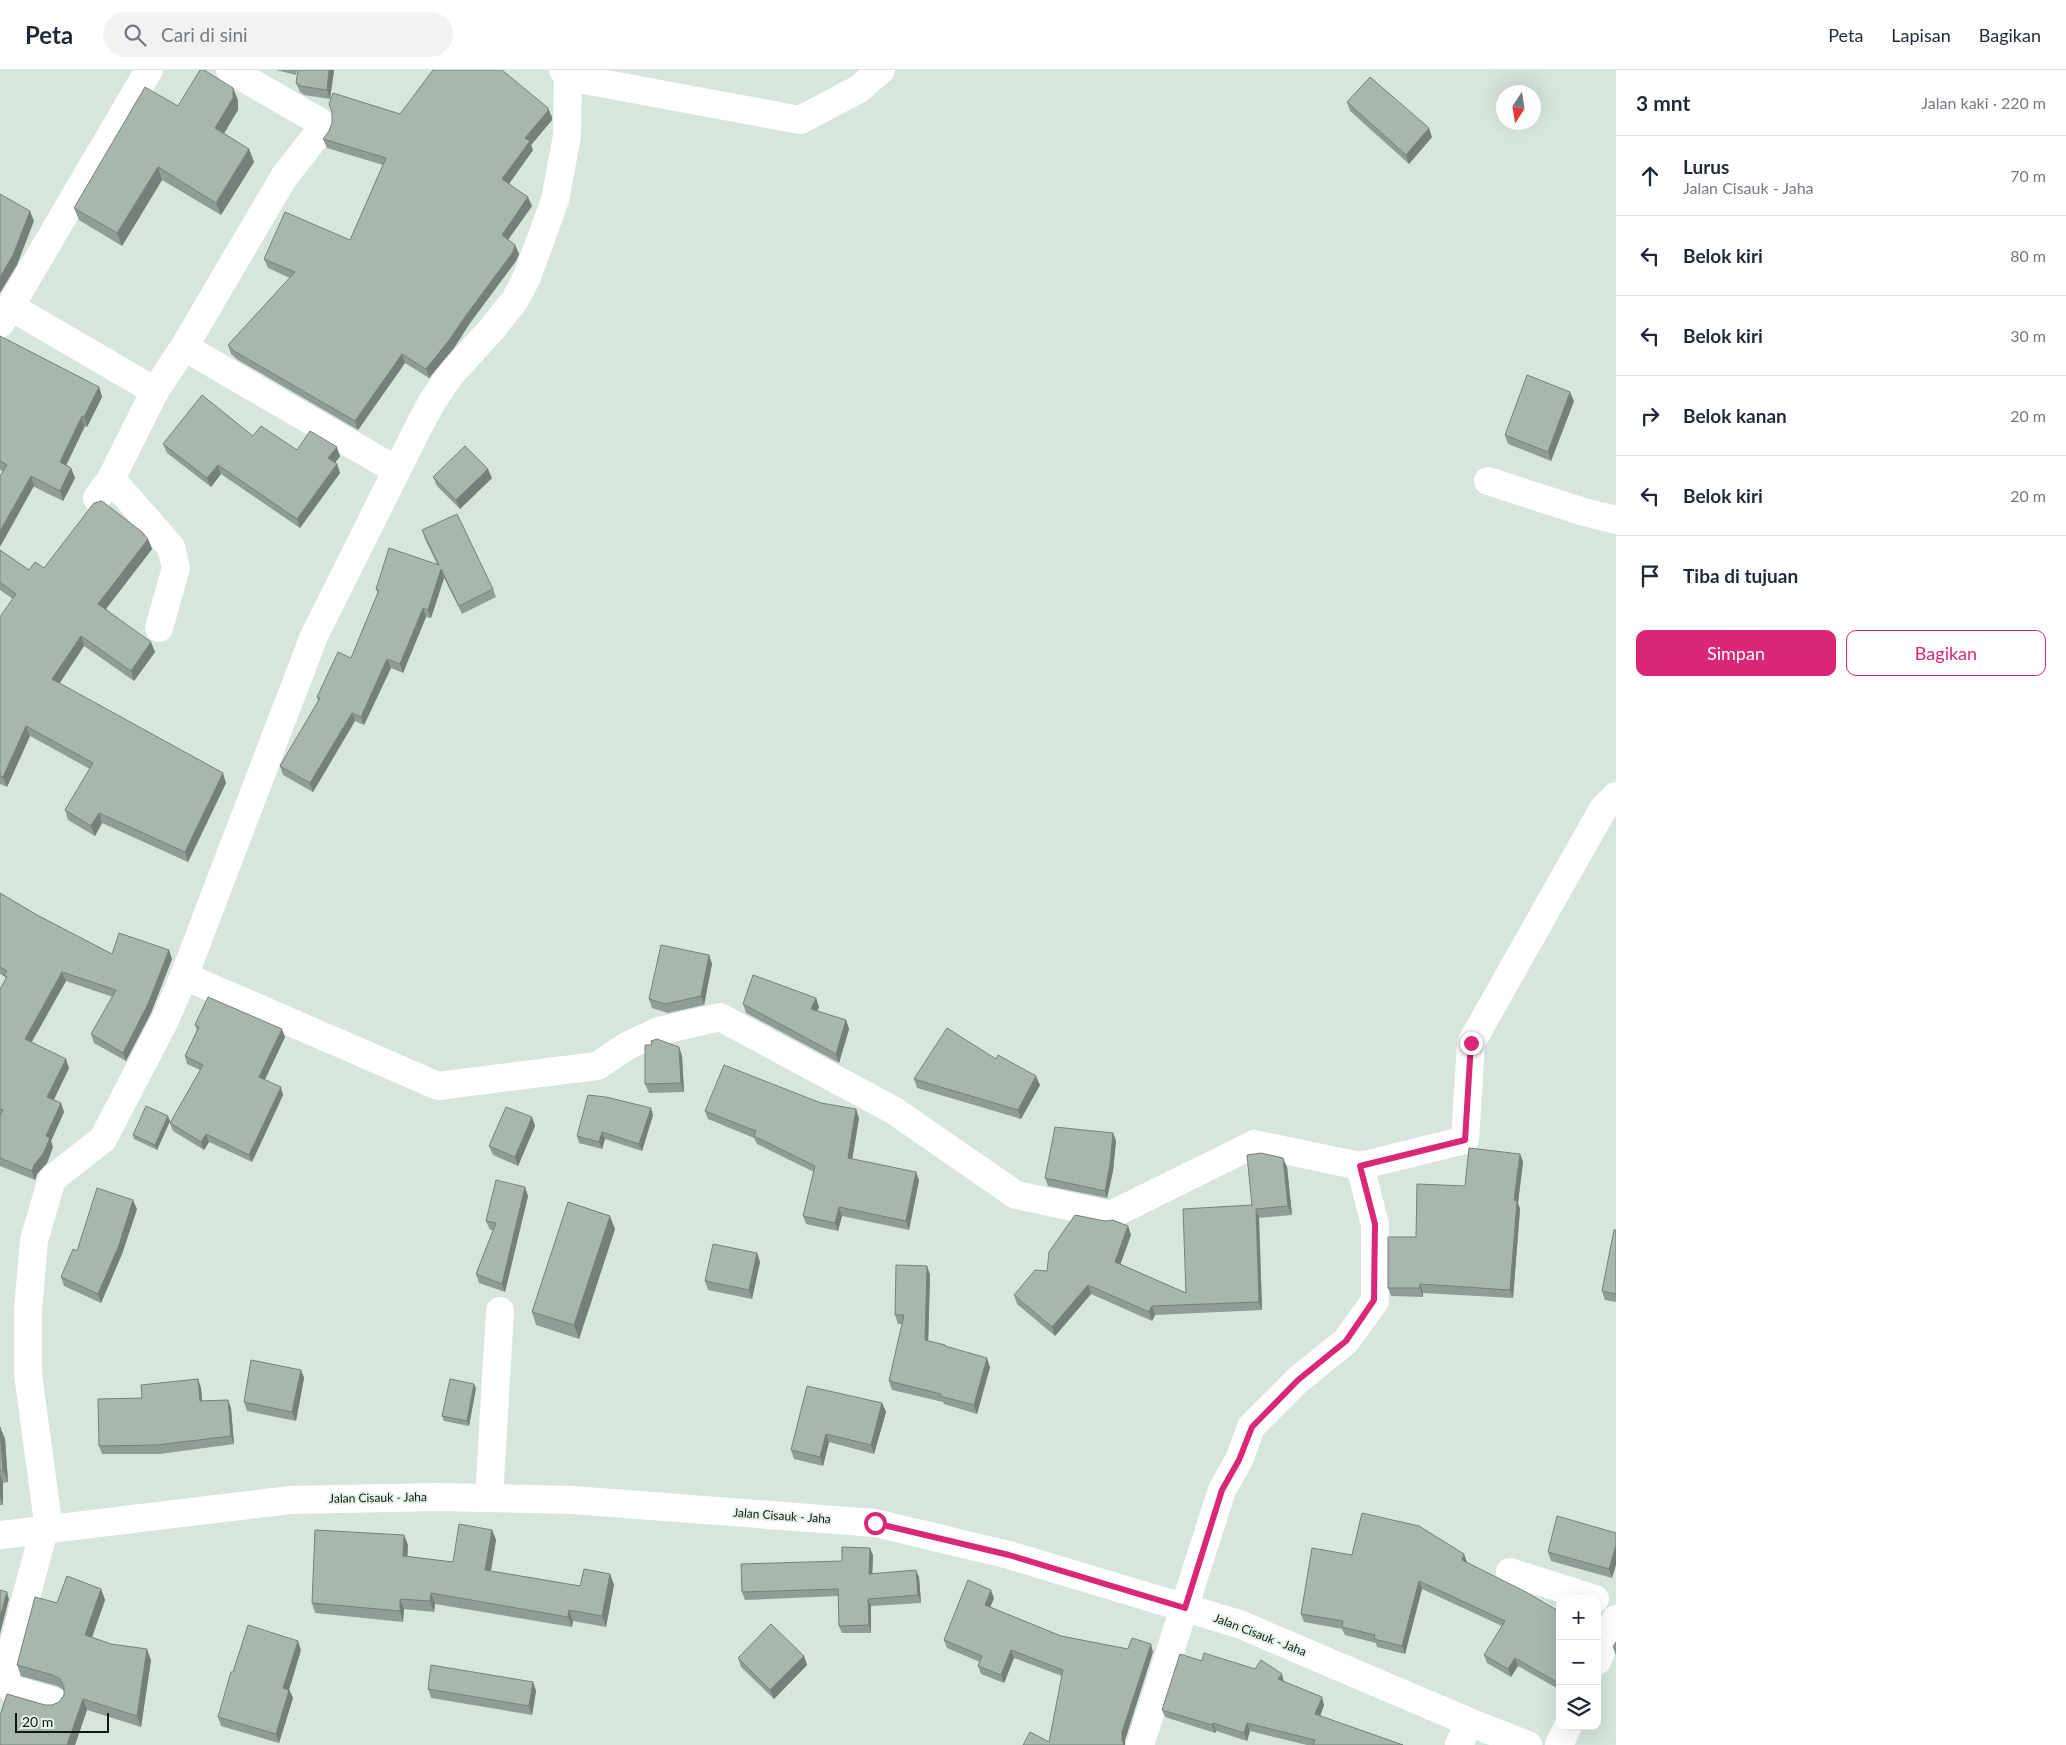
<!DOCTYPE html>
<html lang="id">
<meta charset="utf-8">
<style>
:root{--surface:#fff;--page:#f2f2f3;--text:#1f2937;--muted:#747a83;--line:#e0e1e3;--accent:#db2777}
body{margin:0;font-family:Lato,sans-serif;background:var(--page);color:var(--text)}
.controls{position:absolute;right:15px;bottom:15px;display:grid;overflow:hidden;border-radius:10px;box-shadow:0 5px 20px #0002}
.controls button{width:45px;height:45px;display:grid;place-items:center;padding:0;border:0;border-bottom:1px solid var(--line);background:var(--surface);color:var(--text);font:25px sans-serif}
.compass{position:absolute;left:1496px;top:15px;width:45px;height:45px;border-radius:50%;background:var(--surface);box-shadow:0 5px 20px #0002;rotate:192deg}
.scale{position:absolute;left:15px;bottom:12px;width:94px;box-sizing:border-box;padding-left:5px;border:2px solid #111714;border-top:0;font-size:14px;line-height:18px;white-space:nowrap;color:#111714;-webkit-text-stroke:4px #e4f3ea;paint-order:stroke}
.stop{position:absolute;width:15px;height:15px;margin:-11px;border:4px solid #db2777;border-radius:50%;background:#fff}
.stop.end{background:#db2777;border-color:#fff;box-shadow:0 1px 5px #0008}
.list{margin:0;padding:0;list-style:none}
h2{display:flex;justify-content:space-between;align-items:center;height:65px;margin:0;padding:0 20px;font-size:21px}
h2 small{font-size:16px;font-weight:400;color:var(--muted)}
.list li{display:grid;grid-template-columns:32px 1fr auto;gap:15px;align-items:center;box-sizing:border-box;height:80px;padding:0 20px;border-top:1px solid var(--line)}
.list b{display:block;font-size:19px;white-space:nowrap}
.list p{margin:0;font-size:16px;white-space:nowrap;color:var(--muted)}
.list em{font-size:16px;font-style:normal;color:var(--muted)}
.actions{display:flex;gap:10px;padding:15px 20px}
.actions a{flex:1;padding:11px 0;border:1px solid var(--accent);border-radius:10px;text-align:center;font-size:18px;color:var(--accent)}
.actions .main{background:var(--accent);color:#fff}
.icon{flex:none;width:28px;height:28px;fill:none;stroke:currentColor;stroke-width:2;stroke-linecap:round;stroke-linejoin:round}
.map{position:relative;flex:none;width:1616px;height:1675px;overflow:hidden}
header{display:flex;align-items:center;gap:30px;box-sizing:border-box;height:70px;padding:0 25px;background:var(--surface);border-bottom:1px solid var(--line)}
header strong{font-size:24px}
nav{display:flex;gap:28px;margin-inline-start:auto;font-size:18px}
.search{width:350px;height:45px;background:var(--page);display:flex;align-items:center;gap:12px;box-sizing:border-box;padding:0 18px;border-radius:28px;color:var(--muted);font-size:19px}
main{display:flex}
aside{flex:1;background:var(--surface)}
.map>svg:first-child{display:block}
</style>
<header>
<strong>Peta</strong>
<div class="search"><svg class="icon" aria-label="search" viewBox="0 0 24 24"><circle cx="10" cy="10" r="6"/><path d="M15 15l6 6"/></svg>Cari di sini</div>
<nav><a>Peta</a><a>Lapisan</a><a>Bagikan</a></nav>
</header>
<main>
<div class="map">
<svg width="1616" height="1675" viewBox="0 0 1616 1675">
<rect width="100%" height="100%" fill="#d6e6dd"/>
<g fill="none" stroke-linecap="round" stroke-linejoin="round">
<path stroke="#fff" stroke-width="28" d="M568 7 800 50 859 19 881 0
M11 237 155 321
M0 254 149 0
M184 277 396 400
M111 409 171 477 176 498 159 558
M1488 411 1584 442 1616 450
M97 428 111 409 155 321 184 277 284 107 320 61V52L230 0
M184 906 438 1016 597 996 627 976 659 961 720 947 893 1040 1016 1125 1111 1145 1254 1074 1360 1096 1465 1070 1471 973 1603 739 1616 726
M489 1427 500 1241
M44 1460 4 1610 11 1619 53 1631
M49 1460 28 1304V1241L34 1170 52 1109 103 1069 165 950 184 906 314 566 418 358 433 330 451 304 491 260 515 230 527 207 555 130 567 66 568 7 563 0
M1510 1502 1595 1529
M1597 1591 1616 1549
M1140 1675 1222 1420 1239 1390 1251 1357 1299 1309 1346 1271 1375 1231V1154L1360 1096
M1459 1675 1469 1652
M1559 1675 1568 1656"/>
<path stroke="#fff" stroke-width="28" d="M0 1465 290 1430 437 1427 573 1430 875 1453 1009 1485 1239 1554 1469 1652 1528 1675"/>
</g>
<path fill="#909d96" d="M276 0H297L296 5Z
M298 0H334L330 29 304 25 300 22 296 13Z
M238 30V40L224 64 249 79 254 92 221 145 162 110 122 176 79 150 74 138 178 36Z
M1347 32 1432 67 1409 94 1350 41Z
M400 44 552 47V50L531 75 533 80 509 114 532 136 508 170 515 175 519 184 516 191 470 253 454 278 429 308 405 293 358 360 238 290 231 284 228 275 290 208 268 198 264 189 350 170 383 95 327 78 323 69 329 61 332 53Z
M0 266 99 317 102 327 87 357 85 356 66 395 71 398 75 408 63 431 0 400Z
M1574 331 1551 391 1508 374 1505 365Z
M253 366 297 380 340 386 335 393 337 394 340 403 300 458 221 404 211 417 167 383 163 374Z
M433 407 492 408 460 439 437 416Z
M422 460 493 519 496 527 462 544 444 508 431 548 426 547 403 603 391 598 364 655 355 651 313 722 283 705 280 696 318 631 317 627 351 588 378 524 376 519 437 494 425 469Z
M148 469 152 479 106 539 155 582 134 611 84 576 59 613 226 713 188 792 102 753 95 766 68 750 65 740 90 699 30 666 7 717 0 714V547L13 529 0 520V480L29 500 44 498Z
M0 823 37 845 112 884 172 889 151 943 126 991 94 973 91 964 113 927 66 911 32 972 69 998 53 1030 61 1033 64 1042 51 1071 53 1077 47 1093 37 1104 35 1110 0 1096V919L6 909 5 907 0 904Z
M709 885 712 894 704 935 668 943 652 938 649 929Z
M816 928 819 937 817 941 846 950 849 959 839 993 746 943 743 934Z
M195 955 285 967 265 1010 283 1025 252 1092 209 1072 204 1080 173 1061 170 1053 200 1000 187 994 185 986 197 960Z
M679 977 682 986 684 1022 649 1023 645 1014Z
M996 989 1040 1015 1021 1049 917 1018 914 1009Z
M705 1041 859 1048 852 1089 919 1110 909 1160 842 1146 838 1161 806 1154 803 1146 814 1102 757 1074 754 1068 708 1049Z
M653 1045 642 1081 605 1069 602 1079 579 1073 577 1066Z
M532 1047 535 1056 518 1096 493 1085 489 1076Z
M170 1051 157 1080 134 1069 133 1065Z
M1113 1063 1116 1071 1113 1101 1107 1128 1048 1116 1045 1108Z
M1520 1084 1523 1092 1518 1133 1520 1139 1513 1228 1423 1223V1227L1391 1226 1388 1218 1416 1167 1465 1116Z
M1287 1097 1292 1145 1259 1148 1262 1240 1155 1245 1152 1251 1091 1224 1055 1266 1017 1234 1014 1225 1047 1201 1128 1156 1131 1165 1120 1194 1186 1223 1252 1135Z
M528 1126 505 1222 479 1213 476 1204 493 1160H490L486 1151Z
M137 1139 122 1184 101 1233 64 1216 61 1207 77 1181Z
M615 1159 579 1269 536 1255 532 1242Z
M1616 1160V1232L1605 1230 1602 1221Z
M757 1183 760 1192 752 1229 708 1220 705 1211Z
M927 1196 930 1205 928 1271 945 1275 946 1276 990 1297 977 1344 944 1334 943 1332 892 1320 889 1311 902 1254H898L895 1245Z
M301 1300 304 1308 296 1351 247 1341 244 1332Z
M198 1309 201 1318 202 1331 228 1330 231 1338 234 1374 160 1384H102L99 1376 142 1328Z
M476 1318 469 1356 444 1351 442 1346Z
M882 1333 886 1342 874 1384 829 1372 823 1396 794 1389 791 1380Z
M0 1357 5 1369 8 1412 3 1413V1435H0Z
M492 1460 496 1470 491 1501 580 1516 610 1504 614 1515 606 1557 573 1551 572 1557 435 1534 434 1542 404 1539 403 1552 315 1543 312 1533 404 1465 408 1475 407 1486 453 1492Z
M1616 1463 1612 1508 1551 1491 1548 1482Z
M873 1485 872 1504 919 1507 921 1533 871 1536V1563H842L839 1556 838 1526 745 1530 742 1522 842 1491Z
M1352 1485 1467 1492 1560 1542V1620L1518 1596 1511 1607 1487 1593 1484 1585 1502 1556 1422 1519 1405 1584 1377 1577 1376 1573 1345 1565 1342 1559 1304 1552 1301 1544Z
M101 1519 105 1530 92 1567 151 1590 141 1657 87 1640 75 1675H0L45 1635H52L59 1632 64 1625V1620L57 1616 21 1606 17 1595 57 1533Z
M994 1528 990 1537 1061 1566 1128 1579 1153 1582 1125 1670V1675H1023L1049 1672 1062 1606 1014 1588 1004 1613 981 1604 978 1596 980 1592 947 1578 944 1570Z
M1616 1572V1586L1613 1577Z
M301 1580 289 1619 293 1628 279 1673 221 1656 218 1647 233 1602Z
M804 1586 807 1595 774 1629 741 1597 738 1588Z
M533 1612 536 1621 532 1645 431 1628 428 1619Z
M1284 1612 1324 1635 1320 1646 1403 1675H1307L1250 1661 1247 1671 1216 1661 1215 1663 1165 1647 1162 1640Z"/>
<path fill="#76807a" d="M329 0H334L330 29 327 20Z
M233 18 238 30V40L219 71 215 58Z
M548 38 552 47V50L531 75 533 80 506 118 502 109 525 68Z
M1429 58 1432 67 1409 94 1406 85Z
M249 79 254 92 221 145 216 133Z
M158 97 162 110 122 176 117 163Z
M528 127 532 136 505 174 502 165Z
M30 141 34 151 17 195 0 223V207Z
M515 175 519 184 516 191 470 253 454 278 429 308 426 299Z
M402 284 405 293 358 360 355 351Z
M99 317 102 327 87 357 84 347Z
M1570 322 1574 331 1551 391 1548 382Z
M82 346 85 356 63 402 60 392Z
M337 377 340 386 332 397 328 388Z
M337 394 340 403 300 458 297 449Z
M218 395 221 404 211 417 207 408Z
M71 398 75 408 63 431 60 421Z
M488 399 492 408 460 439 456 430Z
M31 406 34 416 0 477V461Z
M148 469 152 479 102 544 98 534Z
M441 499 444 508 431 548 428 540Z
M423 538 426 547 403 603 400 594Z
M81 566 84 576 56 619 52 609Z
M151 572 155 582 134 611 131 601Z
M387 589 391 598 364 655 361 647Z
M352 643 355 651 313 722 310 713Z
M26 656 30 666 7 717 3 707Z
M223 703 226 713 188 792 185 782Z
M99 743 102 753 95 766 91 756Z
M169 880 172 889 151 943 126 991 123 983Z
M709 885 712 894 704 935 701 926Z
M62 902 66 911 28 978 25 969Z
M816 928 819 937 815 948 811 939Z
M846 950 849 959 839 993 836 984Z
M282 959 285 967 262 1015 259 1007Z
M679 977 682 986 684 1022 681 1013Z
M66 989 69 998 51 1036 47 1027Z
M1036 1006 1040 1015 1021 1049 1018 1040Z
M281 1017 283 1025 252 1092 249 1085Z
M61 1033 64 1042 51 1071 53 1077 47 1093 37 1104 35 1110 32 1101 34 1095 46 1066Z
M651 1038 653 1045 642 1081 639 1074Z
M856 1039 859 1048 851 1097 848 1088Z
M168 1046 170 1051 157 1080 155 1075Z
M532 1047 535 1056 518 1096 515 1087Z
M602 1062 605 1069 602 1079 599 1072Z
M1113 1063 1116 1071 1113 1101 1107 1128 1105 1121Z
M206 1064 209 1072 204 1080 201 1072Z
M1520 1084 1523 1092 1518 1133 1520 1139 1513 1228 1510 1220 1514 1130Z
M1283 1088 1287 1097 1292 1145 1288 1136Z
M916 1102 919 1110 909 1160 906 1151Z
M525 1117 528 1126 505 1222 502 1214Z
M133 1130 137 1139 122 1184 101 1233 98 1224Z
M839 1137 842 1146 838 1161 835 1153Z
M1256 1139 1259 1148 1262 1240 1259 1232Z
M610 1146 615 1159 579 1269 574 1255Z
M1128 1156 1131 1165 1118 1201 1115 1192Z
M757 1183 760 1192 752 1229 749 1220Z
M927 1196 930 1205 928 1279 925 1270Z
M1420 1214 1423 1223V1227L1420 1218Z
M1088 1215 1091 1224 1055 1266 1052 1257Z
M1152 1236 1155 1245 1152 1251 1149 1242Z
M987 1288 990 1297 977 1344 974 1335Z
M301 1300 304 1308 296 1351 292 1342Z
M198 1309 201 1318 203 1340 200 1331Z
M474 1314 476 1318 469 1356 467 1351Z
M228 1330 231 1338 234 1374 231 1366Z
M882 1333 886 1342 874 1384 871 1375Z
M0 1357 5 1369 8 1412 3 1400Z
M826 1364 829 1372 823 1396 820 1387Z
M0 1404 3 1413V1435L0 1427Z
M492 1460 496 1470 489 1511 485 1500Z
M404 1465 408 1475 407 1496 403 1486Z
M1616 1475V1495L1612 1508 1609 1499Z
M870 1478 873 1485 872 1512 869 1504Z
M1464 1484 1467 1492 1465 1498 1462 1490Z
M916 1500 919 1507 921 1533 918 1525Z
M610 1504 614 1515 606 1557 602 1546Z
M1419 1511 1422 1519 1405 1584 1402 1576Z
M101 1519 105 1530 89 1576 85 1565Z
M991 1520 994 1528 988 1543 985 1535Z
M7 1522 9 1529 0 1564V1547Z
M431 1523 435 1534 434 1542 430 1531Z
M400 1529 404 1539 403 1552 400 1541Z
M868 1529 871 1536V1563L869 1555Z
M569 1540 573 1551 572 1557 568 1547Z
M298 1571 301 1580 287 1627 283 1618Z
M1151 1574 1153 1582 1125 1670V1675H1124L1122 1670V1662Z
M147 1579 151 1590 141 1657 137 1646Z
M1011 1580 1014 1588 1004 1613 1001 1605Z
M804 1586 807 1595 774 1629 770 1620Z
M1515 1588 1518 1596 1511 1607 1508 1599Z
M1282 1604 1284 1612 1278 1609Z
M533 1612 536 1621 532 1645 529 1636Z
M289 1620 293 1628 279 1673 276 1664Z
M1322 1627 1324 1635 1318 1652 1315 1644Z
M83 1629 87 1640 75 1675H67Z
M1213 1653 1216 1661 1215 1663 1212 1655Z
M1247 1653 1250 1661 1247 1671 1244 1663Z"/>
<path fill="#a8b7ae" stroke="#76807a" d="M200 0H204L233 18V28L215 58 249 79 216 133 158 97 117 163 74 138 145 17 178 36Z
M298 0H329L327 20 301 16 296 13Z
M433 0H502L548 38V41L525 68 530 71 502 109 528 127 502 165 515 175 513 182 467 244 450 269 426 299 402 284 355 351 234 281 228 275 295 202 264 189 285 142 350 170 386 88 323 69 329 61 332 53V42L329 34 333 23 400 44Z
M1370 7 1429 58 1406 85 1347 32Z
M0 124 30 141 13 185 0 207Z
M0 266 99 317 84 347 82 346 60 392 71 398 60 421 31 406 0 461V406L7 395 0 391Z
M1527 305 1570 322 1548 382 1505 365Z
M202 325 253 366 261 356 297 380 310 361 337 377 328 388 337 394 297 449 218 395 207 408 163 374Z
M465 376 488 399 456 430 433 407Z
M102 431 142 462 148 469 98 534 151 572 131 601 81 566 52 609 223 703 185 782 99 743 91 756 65 740 93 693 26 656 3 707 0 706V547L16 524 0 512V480L29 500 35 492 44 498 94 433Z
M457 444 493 519 459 536 441 499 428 540 423 538 400 594 387 589 361 647 352 643 310 713 280 696 320 628 317 627 338 582 351 588 379 520 376 519 389 478 439 495 422 460Z
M0 823 37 845 112 884 119 863 169 880 148 934 123 983 91 964 116 920 62 902 25 969 66 989 47 1027 61 1033 46 1066 50 1068 43 1084 34 1095 32 1101 0 1088V1046L3 1040 0 1039V919L7 907 4 905 7 901 0 897Z
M661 875 709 885 701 926 665 934 649 929Z
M753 905 816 928 811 939 846 950 836 984 743 934Z
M208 927 282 959 259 1007 281 1017 249 1085 206 1064 201 1072 170 1053 203 995 185 986 199 957 195 955Z
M947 958 996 989 998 985 1036 1006 1018 1040 914 1009Z
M657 969 679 977 681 1013 645 1014V975H652L651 971Z
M724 995 821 1033 856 1039 848 1088 916 1102 906 1151 839 1137 835 1153 803 1146 815 1096 754 1066 756 1061 705 1041Z
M588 1025 606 1027 651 1038 639 1074 602 1062 599 1072 577 1066Z
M146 1036 168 1046 155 1075 133 1065Z
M506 1037 532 1047 515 1087 489 1076Z
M1055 1057 1113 1063 1110 1094 1105 1121 1045 1108Z
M1469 1078 1520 1084 1514 1130 1517 1131 1510 1220 1420 1214V1218H1388V1167H1416L1417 1114 1465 1116Z
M1261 1083 1283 1088 1288 1136 1256 1139 1259 1232 1152 1236 1149 1242 1088 1215 1052 1257 1014 1225 1035 1200 1047 1201 1049 1182 1075 1145 1105 1151 1113 1150 1128 1156 1115 1192 1186 1223 1183 1139 1252 1135 1247 1085Z
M496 1110 525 1117 502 1214 476 1204 496 1153 486 1151Z
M97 1118 133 1130 119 1175 98 1224 61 1207 73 1179 77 1181Z
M568 1132 610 1146 574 1255 532 1242Z
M1614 1160H1616V1224L1602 1221Z
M713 1174 757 1183 749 1220 705 1211Z
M896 1195 927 1196 925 1270 945 1275V1276L987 1288 974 1335 940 1326 941 1324 889 1311 904 1245H895Z
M251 1290 301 1300 292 1342 244 1332Z
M198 1309 200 1331 228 1330 231 1366 157 1375 99 1376 98 1329 142 1328 141 1315Z
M450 1309 474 1314 467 1351 442 1346Z
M807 1316 882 1333 871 1375 826 1364 820 1387 791 1380Z
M0 1357 3 1400 0 1401Z
M1362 1443 1419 1456 1464 1484 1462 1490 1526 1522 1560 1542V1614L1515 1588 1508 1599 1484 1585 1505 1551 1419 1511 1402 1576 1374 1569 1375 1565 1342 1557 1343 1551 1301 1544 1312 1478 1352 1485Z
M1557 1446 1616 1463V1475L1609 1499 1548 1482Z
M459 1454 492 1460 485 1500 580 1516 584 1499 610 1504 602 1546 569 1540 568 1547 431 1523 430 1531 400 1529V1541L312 1533 315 1460 404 1465 403 1486 453 1492Z
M842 1477 870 1478 869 1504 916 1500 918 1525 868 1529 869 1555 839 1556 838 1519 742 1522 741 1494 842 1491Z
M67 1506 101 1519 85 1565 111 1574 147 1579 137 1646 83 1629 67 1675H0V1646L7 1624 45 1635H52L59 1632 64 1625V1617L60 1609 53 1605 17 1595 35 1527 57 1533Z
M968 1510 991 1520 985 1535 1061 1566 1128 1579 1132 1568 1151 1574 1122 1662V1670L1124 1675H1023L1030 1662 1049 1672 1063 1600 1011 1580 1001 1605 978 1596 982 1586 944 1570Z
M0 1520 7 1522 0 1547Z
M771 1554 804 1586 770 1620 738 1588Z
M248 1555 298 1571 283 1618 289 1620 276 1664 218 1647 231 1602H233Z
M1616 1572V1579L1613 1577Z
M1204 1583 1255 1599 1261 1590 1282 1604 1278 1609 1322 1627 1315 1644 1403 1675H1313L1315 1670 1247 1653 1244 1663 1213 1653 1212 1655 1162 1640 1180 1584 1202 1591Z
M431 1595 533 1612 529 1636 428 1619Z"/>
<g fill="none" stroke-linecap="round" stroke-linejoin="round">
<path stroke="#db2777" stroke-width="6" d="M875 1453 1009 1485 1185 1538 1222 1420 1239 1390 1252 1357 1298 1310 1346 1271 1374 1230 1375 1154 1360 1096 1465 1070 1471 973"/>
</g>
<g text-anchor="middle" stroke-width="4" stroke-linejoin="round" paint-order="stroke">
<g font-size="12" fill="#111714" stroke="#e4f3ea">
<text transform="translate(378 1428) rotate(-1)" y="4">Jalan Cisauk - Jaha</text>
<text transform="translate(782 1446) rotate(4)" y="4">Jalan Cisauk - Jaha</text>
<text transform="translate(1260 1565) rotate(21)" y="4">Jalan Cisauk - Jaha</text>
</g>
</g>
</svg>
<div class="controls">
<button>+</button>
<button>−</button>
<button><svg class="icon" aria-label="layers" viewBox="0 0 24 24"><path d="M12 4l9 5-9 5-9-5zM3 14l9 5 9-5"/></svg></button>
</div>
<svg class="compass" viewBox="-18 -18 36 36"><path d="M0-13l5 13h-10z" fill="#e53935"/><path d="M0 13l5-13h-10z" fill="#747a83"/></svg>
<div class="scale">20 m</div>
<div class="stop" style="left:875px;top:1453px"></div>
<div class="stop end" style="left:1471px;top:973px"></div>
</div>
<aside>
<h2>3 mnt<small>Jalan kaki · 220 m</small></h2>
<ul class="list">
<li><svg class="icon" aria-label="ahead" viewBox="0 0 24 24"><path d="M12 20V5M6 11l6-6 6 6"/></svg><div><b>Lurus</b><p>Jalan Cisauk - Jaha</p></div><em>70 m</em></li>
<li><svg class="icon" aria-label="left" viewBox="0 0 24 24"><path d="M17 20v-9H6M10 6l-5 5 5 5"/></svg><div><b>Belok kiri</b></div><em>80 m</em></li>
<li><svg class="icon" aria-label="left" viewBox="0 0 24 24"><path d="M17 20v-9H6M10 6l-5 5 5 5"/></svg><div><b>Belok kiri</b></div><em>30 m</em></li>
<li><svg class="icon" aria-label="right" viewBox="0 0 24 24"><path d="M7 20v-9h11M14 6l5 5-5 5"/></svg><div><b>Belok kanan</b></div><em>20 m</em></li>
<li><svg class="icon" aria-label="left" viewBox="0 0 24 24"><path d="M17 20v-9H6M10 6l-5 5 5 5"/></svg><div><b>Belok kiri</b></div><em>20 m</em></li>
<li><svg class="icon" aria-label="arrive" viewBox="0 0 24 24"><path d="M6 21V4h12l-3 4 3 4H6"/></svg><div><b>Tiba di tujuan</b></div></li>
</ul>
<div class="actions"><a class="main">Simpan</a><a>Bagikan</a></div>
</aside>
</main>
